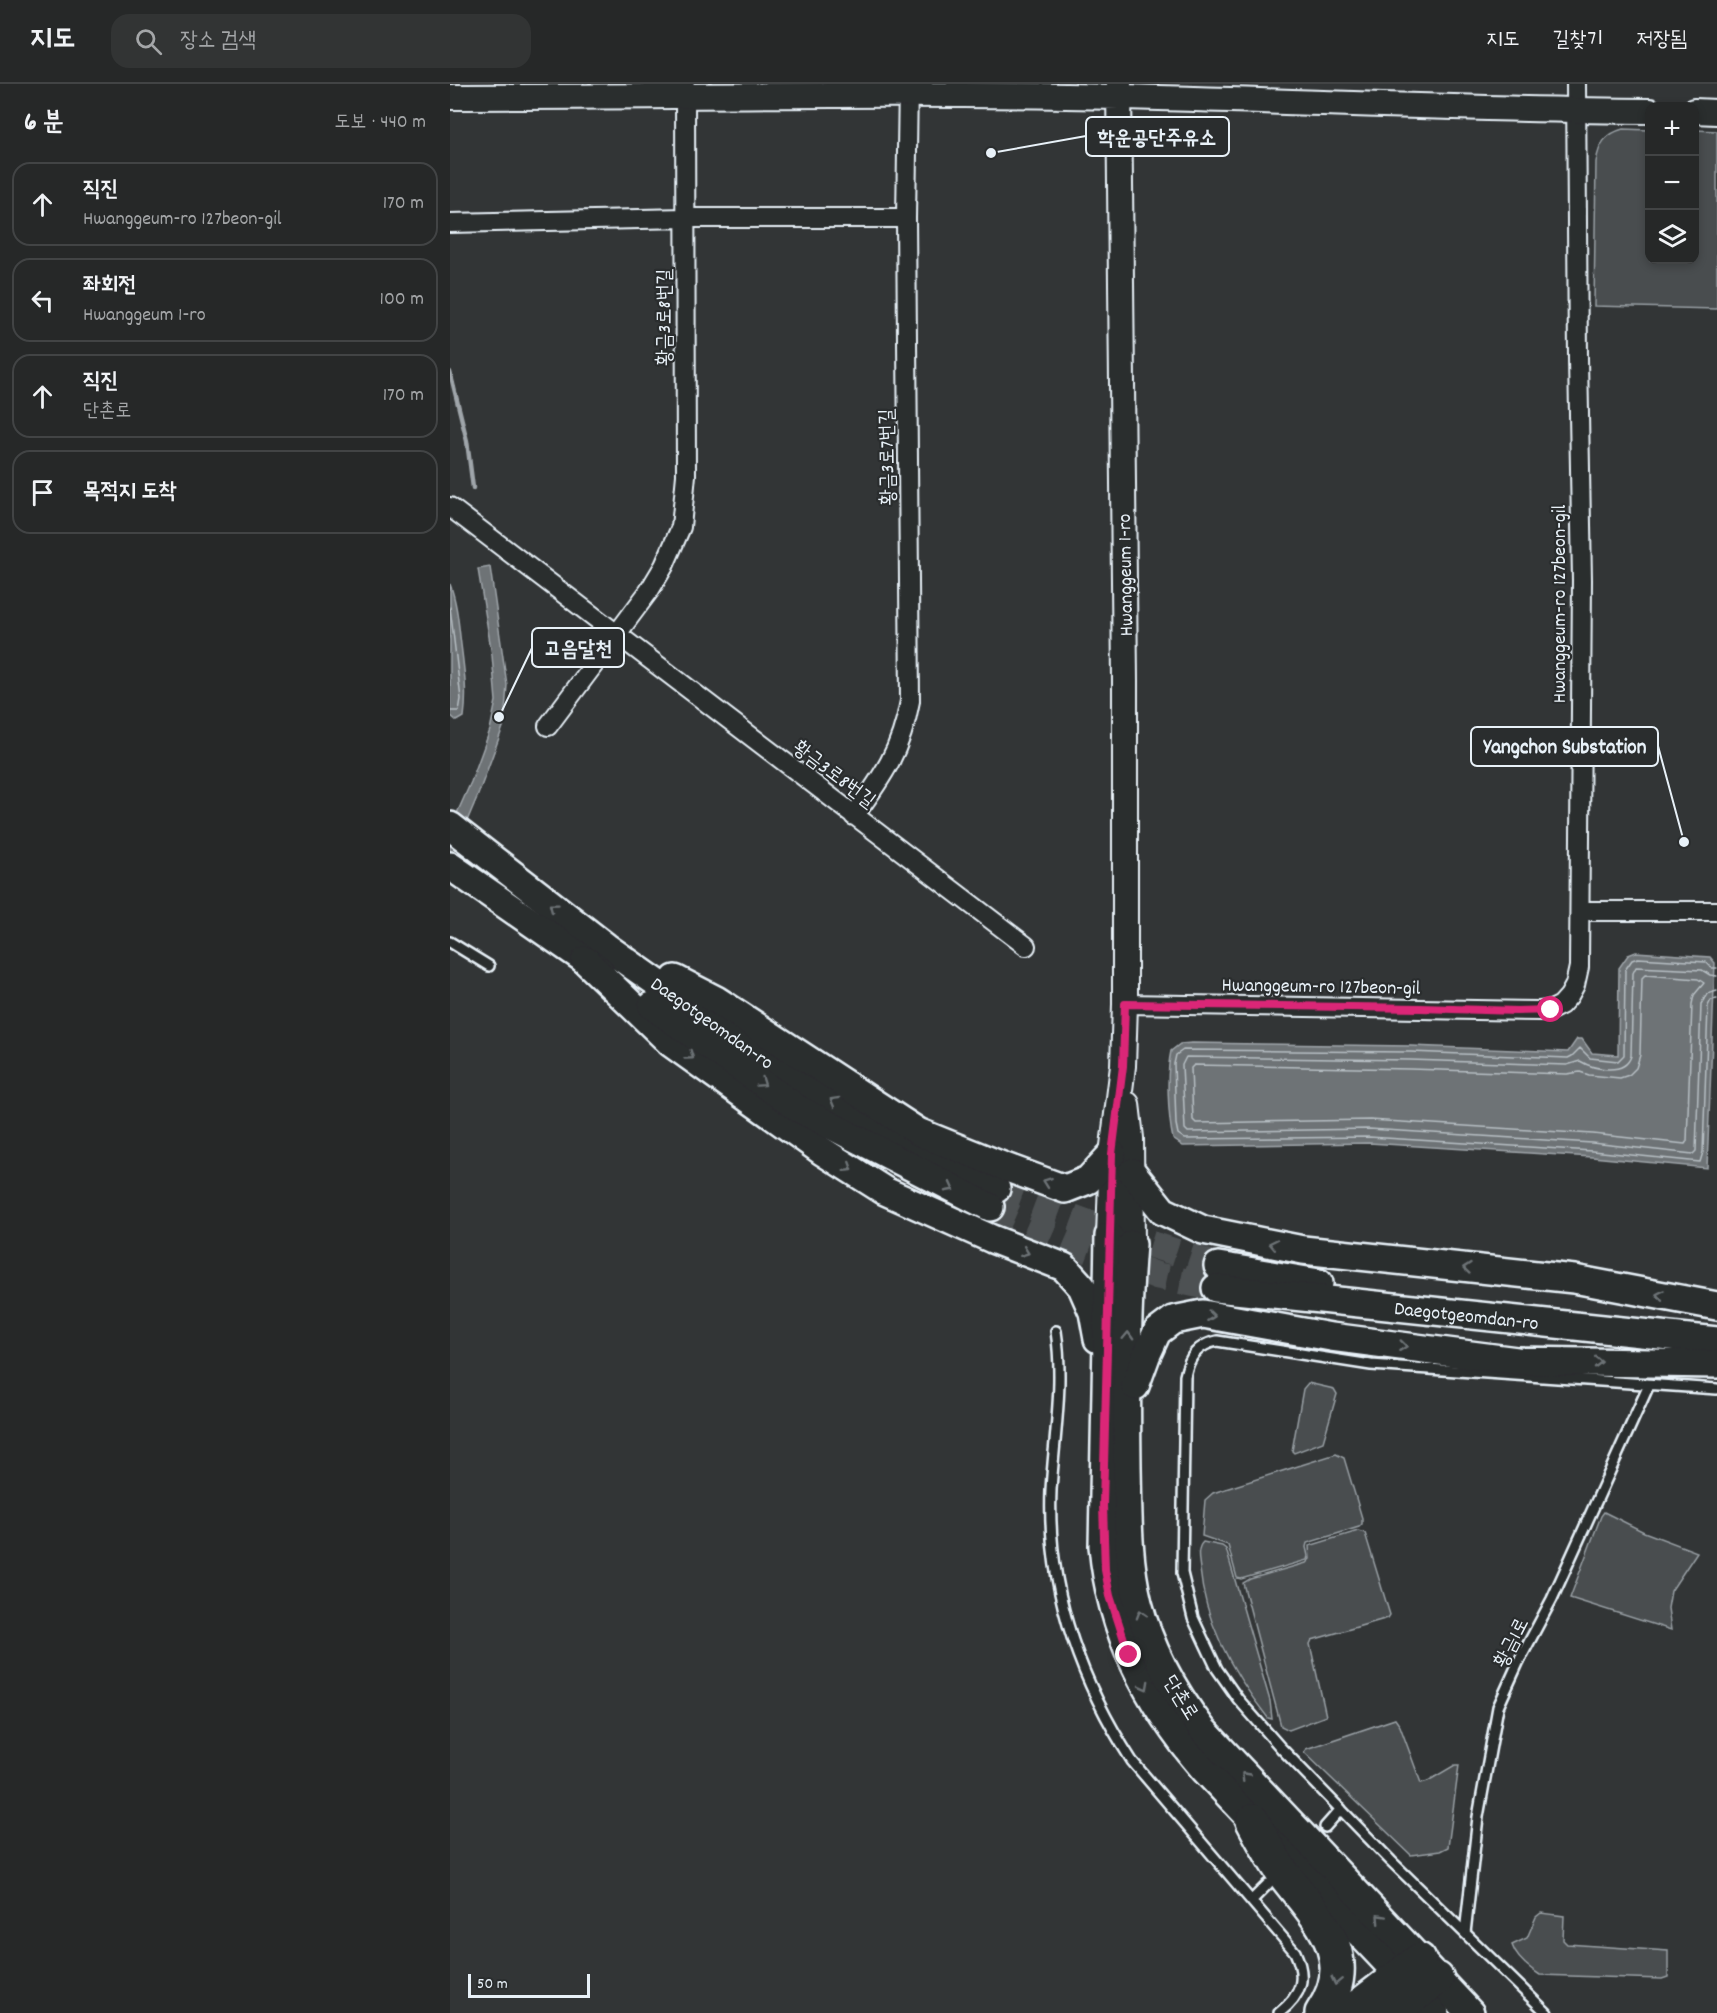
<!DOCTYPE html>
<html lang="ko">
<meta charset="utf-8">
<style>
:root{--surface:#262828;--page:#323434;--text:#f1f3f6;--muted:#a4a6a8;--line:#424445}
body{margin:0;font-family:Dekko,"Poor Story",sans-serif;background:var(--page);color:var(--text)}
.controls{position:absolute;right:18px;top:18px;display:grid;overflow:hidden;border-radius:12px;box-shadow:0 3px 9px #0003}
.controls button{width:54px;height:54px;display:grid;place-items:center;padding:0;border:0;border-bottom:2px solid var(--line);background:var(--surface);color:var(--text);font:30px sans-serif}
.scale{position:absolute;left:18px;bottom:15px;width:122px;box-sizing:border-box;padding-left:6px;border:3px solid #e8f1f8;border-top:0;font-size:16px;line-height:21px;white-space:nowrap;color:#e8f1f8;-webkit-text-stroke:4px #2a2d2e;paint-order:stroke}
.stop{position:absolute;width:18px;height:18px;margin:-14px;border:4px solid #db2777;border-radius:50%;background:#fff}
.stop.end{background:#db2777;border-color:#fff;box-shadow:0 2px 6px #0008}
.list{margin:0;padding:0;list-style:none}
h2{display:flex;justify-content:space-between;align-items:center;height:78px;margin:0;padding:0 24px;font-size:26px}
h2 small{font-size:20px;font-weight:400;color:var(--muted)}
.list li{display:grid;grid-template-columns:39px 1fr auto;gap:18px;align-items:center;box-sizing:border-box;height:84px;margin:0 12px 12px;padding:0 12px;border:2px solid var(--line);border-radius:18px}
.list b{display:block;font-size:22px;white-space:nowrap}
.list p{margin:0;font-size:20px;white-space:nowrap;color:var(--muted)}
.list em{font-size:20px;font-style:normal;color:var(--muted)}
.icon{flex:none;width:33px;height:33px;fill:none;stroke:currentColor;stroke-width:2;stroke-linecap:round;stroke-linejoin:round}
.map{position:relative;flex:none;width:1267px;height:1929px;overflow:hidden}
header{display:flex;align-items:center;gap:36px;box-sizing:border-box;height:84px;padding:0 30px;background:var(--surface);border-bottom:2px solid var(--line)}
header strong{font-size:28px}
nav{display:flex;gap:33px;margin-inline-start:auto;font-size:21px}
.search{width:420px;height:54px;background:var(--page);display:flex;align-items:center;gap:15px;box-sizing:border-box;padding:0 21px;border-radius:18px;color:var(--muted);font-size:22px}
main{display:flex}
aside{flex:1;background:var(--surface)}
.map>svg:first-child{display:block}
</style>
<header>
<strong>지도</strong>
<div class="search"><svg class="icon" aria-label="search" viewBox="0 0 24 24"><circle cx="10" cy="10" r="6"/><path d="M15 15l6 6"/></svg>장소 검색</div>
<nav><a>지도</a><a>길찾기</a><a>저장됨</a></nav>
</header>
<main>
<aside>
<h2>6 분<small>도보 · 440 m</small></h2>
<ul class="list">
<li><svg class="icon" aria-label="ahead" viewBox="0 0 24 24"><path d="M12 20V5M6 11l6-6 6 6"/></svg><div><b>직진</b><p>Hwanggeum-ro 127beon-gil</p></div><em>170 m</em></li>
<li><svg class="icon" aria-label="left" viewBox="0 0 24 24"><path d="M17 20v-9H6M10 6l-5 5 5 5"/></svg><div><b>좌회전</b><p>Hwanggeum 1-ro</p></div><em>100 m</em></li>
<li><svg class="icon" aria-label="ahead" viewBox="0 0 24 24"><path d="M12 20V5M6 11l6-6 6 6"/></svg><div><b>직진</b><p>단촌로</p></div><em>170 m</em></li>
<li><svg class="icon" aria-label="arrive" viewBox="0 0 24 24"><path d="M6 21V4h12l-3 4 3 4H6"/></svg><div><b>목적지 도착</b></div></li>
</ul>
</aside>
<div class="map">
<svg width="1267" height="1929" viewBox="0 0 1267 1929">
<rect width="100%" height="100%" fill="#323536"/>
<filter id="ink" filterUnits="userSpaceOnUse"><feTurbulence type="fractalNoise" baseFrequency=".0167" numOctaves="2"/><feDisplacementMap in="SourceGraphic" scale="12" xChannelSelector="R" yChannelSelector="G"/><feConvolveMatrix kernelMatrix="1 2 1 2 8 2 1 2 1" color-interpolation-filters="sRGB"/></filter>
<g filter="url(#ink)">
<path fill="#494d4f" stroke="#989fa4" stroke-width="1.5" d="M1173 45 1199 46 1200 176H1244L1245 46 1267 47V225L1144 222 1146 78C1149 60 1155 50 1173 45Z
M858 1299 884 1305 887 1310 873 1358 844 1369 842 1367 853 1305Z
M886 1370 894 1374 912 1434V1440L909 1443 857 1459 856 1463 858 1472 857 1476 791 1495 787 1494 778 1461 752 1452 755 1416 763 1409Z
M1154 1428 1194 1448 1247 1468 1221 1507 1218 1524 1221 1546 1120 1514 1151 1432Z
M908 1447 915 1449 940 1531 938 1534 862 1556 860 1560 876 1632 839 1646 831 1642 830 1638 793 1499 800 1495 856 1479 860 1475 859 1462Z
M753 1458 772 1462 776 1465 820 1617 822 1635 818 1634C784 1591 755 1540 750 1485 749 1476 746 1465 753 1458Z
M945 1635 950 1642 971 1699 978 1697 1005 1681H1009L998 1763 990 1767 961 1771 854 1668 856 1665Z
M1091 1829 1114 1832 1113 1856 1117 1860 1218 1867V1893L1212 1895 1090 1891C1079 1884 1066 1874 1062 1861L1077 1854 1086 1833Z"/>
<path fill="#6e7376" stroke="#9fa5aa" stroke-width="1.5" d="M40 483 57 601 55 627 53 643 28 711 0 777V745L21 698 40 646 46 617 42 571 28 485Z
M0 500C6 516 8 534 10 552 13 579 18 605 14 633L7 637 0 631Z
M1186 868 1260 873 1265 879 1257 1084 1142 1073 919 1059 733 1062 723 1055C718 1032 716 990 721 967L730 960 742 959 961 962 1118 968 1127 955H1132L1142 969 1168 971 1169 884 1178 871Z"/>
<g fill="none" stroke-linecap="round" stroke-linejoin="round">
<path stroke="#b7bfc4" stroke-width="1.5" d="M0 523 11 615 9 627H0
M1267 884H1262L1256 878 1188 874 1182 876 1175 886 1174 971 1168 977 1140 974 1130 964 1122 972 1118 974 960 968 733 966 726 971 724 980 726 1040 728 1050 735 1055 919 1053 1142 1067 1250 1078 1253 1068 1258 922 1261 916 1267 915
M1195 891 1248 895 1254 899 1244 911 1242 920 1237 1057 1235 1060 1143 1050 920 1036 746 1039 743 1036 741 984 744 981 960 985 1117 990 1130 988 1139 991 1170 994 1179 991 1186 984 1190 971 1192 894Z
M1267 892 1260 891 1252 886 1186 883 1183 889 1181 972C1175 992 1143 985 1130 977L1117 981 960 976 736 973 732 981 735 1045 738 1048 919 1045 1142 1059 1243 1070 1246 1067 1251 920 1257 910 1267 907"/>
<path stroke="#9fa5aa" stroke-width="4.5" d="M0 288 17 357 23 404"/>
<path stroke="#4d5153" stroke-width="27" stroke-dasharray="27 14" stroke-linecap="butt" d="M546 1105 648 1143 768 1182
M540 1123 636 1165 708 1192 766 1204"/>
<g stroke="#e8f1f8" stroke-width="14">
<path id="service" d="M0 858 39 882
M606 1247C614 1300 604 1354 601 1406 597 1505 629 1595 682 1677L845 1868C857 1894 852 1911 829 1929
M875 1743 891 1725
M802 1816 818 1800
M1015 1849 1028 1733 1048 1623 1068 1579 1102 1515 1199 1301
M1097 1929 941 1777 831 1664 788 1615 767 1585 743 1534 732 1489 735 1292C739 1273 747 1261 767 1257L921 1281 1267 1305"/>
</g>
<g stroke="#e8f1f8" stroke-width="22">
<path id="minor" d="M0 139 236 134H456
M0 423 576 862
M98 642 199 507 214 482 231 443 236 391 235 1
M404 732C433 692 451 667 460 617L456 134 458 0
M1130 827H1267
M675 920 1089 927 1101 926 1111 921 1119 912 1125 901 1129 883 1132 496 1128 274 1126 0"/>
</g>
<g stroke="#e8f1f8" stroke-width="28">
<path id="tertiary" d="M0 13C223 13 446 8 669 13 846 17 1023 26 1200 27
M1244 27 1267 28
M677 1020 681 1054 682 1160
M659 1152 662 1070 673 982 675 920V597L669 0"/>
</g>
<g stroke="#e8f1f8" stroke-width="32">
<g id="secondary">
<path id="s1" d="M0 742 156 863 325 982 485 1076 546 1105"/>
<path d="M0 782 150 886"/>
<path d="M135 876 221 959 372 1067 435 1107 542 1155 614 1183 632 1203 643 1228 648 1255"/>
<path d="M225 895 266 916 468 1048 555 1083 615 1105 638 1096 662 1070"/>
<path d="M202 922 349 1025 540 1123"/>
<path d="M682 1088 713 1127 753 1146 853 1166 1124 1195 1267 1222"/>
<path d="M659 1152 653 1462C661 1549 697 1618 754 1685L985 1929"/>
<path d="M682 1160C676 1234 676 1309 677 1383 678 1429 677 1475 688 1519 700 1565 723 1607 752 1645L1020 1929"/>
<path d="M768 1182 869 1199"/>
<path id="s2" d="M766 1204 1267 1257"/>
<path d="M685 1302 696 1272 707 1248 723 1236 753 1230 881 1253 1067 1277 1267 1280"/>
</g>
</g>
<g stroke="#e8f1f8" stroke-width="38">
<path id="motorway" d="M803 1737C813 1756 822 1773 834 1790 867 1833 911 1872 872 1929
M900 1929 969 1876
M941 1929 987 1895"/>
</g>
<use href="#service" stroke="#2a2d2e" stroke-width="9"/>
<use href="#minor" stroke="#2a2d2e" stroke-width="18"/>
<use href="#tertiary" stroke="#2a2d2e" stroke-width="24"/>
<use href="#secondary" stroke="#2a2d2e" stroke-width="27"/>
<use href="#motorway" stroke="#2a2d2e" stroke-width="33"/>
</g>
<defs><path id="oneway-chevron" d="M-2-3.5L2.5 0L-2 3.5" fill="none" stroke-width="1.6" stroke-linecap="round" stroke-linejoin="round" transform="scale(1.5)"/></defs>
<g stroke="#6c7275">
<use href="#oneway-chevron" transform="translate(103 823) rotate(-143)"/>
<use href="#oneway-chevron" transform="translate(240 972) rotate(36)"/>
<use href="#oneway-chevron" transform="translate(312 999) rotate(35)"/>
<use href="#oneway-chevron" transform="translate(384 1017) rotate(-150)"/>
<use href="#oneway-chevron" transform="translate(399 1084) rotate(32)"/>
<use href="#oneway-chevron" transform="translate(597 1098) rotate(-160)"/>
<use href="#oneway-chevron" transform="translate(500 1104) rotate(28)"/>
<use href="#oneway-chevron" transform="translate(823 1160) rotate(-168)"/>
<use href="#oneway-chevron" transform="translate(575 1168) rotate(21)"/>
<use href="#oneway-chevron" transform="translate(1017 1184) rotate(-174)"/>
<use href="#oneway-chevron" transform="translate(1210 1211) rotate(-169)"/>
<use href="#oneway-chevron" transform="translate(761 1232) rotate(7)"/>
<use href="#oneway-chevron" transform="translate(678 1252) rotate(-88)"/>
<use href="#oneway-chevron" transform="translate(953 1262) rotate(7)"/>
<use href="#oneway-chevron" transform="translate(1148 1278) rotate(1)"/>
<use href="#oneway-chevron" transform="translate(691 1530) rotate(-107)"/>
<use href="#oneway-chevron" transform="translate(695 1602) rotate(62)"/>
<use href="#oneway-chevron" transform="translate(795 1692) rotate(-134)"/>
<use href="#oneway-chevron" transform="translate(930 1834) rotate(-133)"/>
<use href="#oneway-chevron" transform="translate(886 1897) rotate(102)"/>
</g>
</g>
<g fill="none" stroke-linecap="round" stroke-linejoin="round" filter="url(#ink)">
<path stroke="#db2777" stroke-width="8" d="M679 1571 660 1512 655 1486 653 1421 662 1070 673 982 675 920 970 924 1067 927 1101 926"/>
</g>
<g text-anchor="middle" stroke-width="4.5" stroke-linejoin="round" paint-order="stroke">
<g font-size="20" fill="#e8f1f8" stroke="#2a2d2e">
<text transform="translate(213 233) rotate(-90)" y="7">황금3로8번길</text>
<text transform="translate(436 373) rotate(-91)" y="7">황금3로7번길</text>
<text transform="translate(674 491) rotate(-91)" y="7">Hwanggeum 1-ro</text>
<text transform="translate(1108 520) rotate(-90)" y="7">Hwanggeum-ro 127beon-gil</text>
<text transform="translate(385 689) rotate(37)" y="7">황금3로8번길</text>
<text transform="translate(871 901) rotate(1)" y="7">Hwanggeum-ro 127beon-gil</text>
<text dy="7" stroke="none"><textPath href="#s1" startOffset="328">Daegotgeomdan-ro</textPath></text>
<text dy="7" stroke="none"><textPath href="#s2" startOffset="252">Daegotgeomdan-ro</textPath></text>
<text transform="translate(1060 1558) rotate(-63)" y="7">황금1로</text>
<text transform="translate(732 1613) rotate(58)" y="7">단촌로</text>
</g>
</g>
<path fill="none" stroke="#e8f1f8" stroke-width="2" d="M541 69L636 52M49 633L82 564M1234 758L1208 662"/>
<g fill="#e8f1f8" stroke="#2a2d2e" stroke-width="2">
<circle cx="541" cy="69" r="6"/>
<circle cx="49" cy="633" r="6"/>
<circle cx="1234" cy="758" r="6"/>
</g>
<g fill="#2a2d2e" stroke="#e8f1f8" stroke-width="2">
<rect x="636" y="33" width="143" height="39" rx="6"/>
<rect x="82" y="544" width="92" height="39" rx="6"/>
<rect x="1021" y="643" width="187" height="39" rx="6"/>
</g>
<g font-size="21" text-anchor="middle" font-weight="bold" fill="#e8f1f8">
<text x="707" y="60">학운공단주유소</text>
<text x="128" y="571">고음달천</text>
<text x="1115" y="669">Yangchon Substation</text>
</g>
</svg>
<div class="controls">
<button>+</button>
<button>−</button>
<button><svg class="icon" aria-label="layers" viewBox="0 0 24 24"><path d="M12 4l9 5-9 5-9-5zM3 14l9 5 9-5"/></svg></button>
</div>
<div class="scale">50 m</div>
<div class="stop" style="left:1101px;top:926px"></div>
<div class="stop end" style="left:679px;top:1571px"></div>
</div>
</main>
